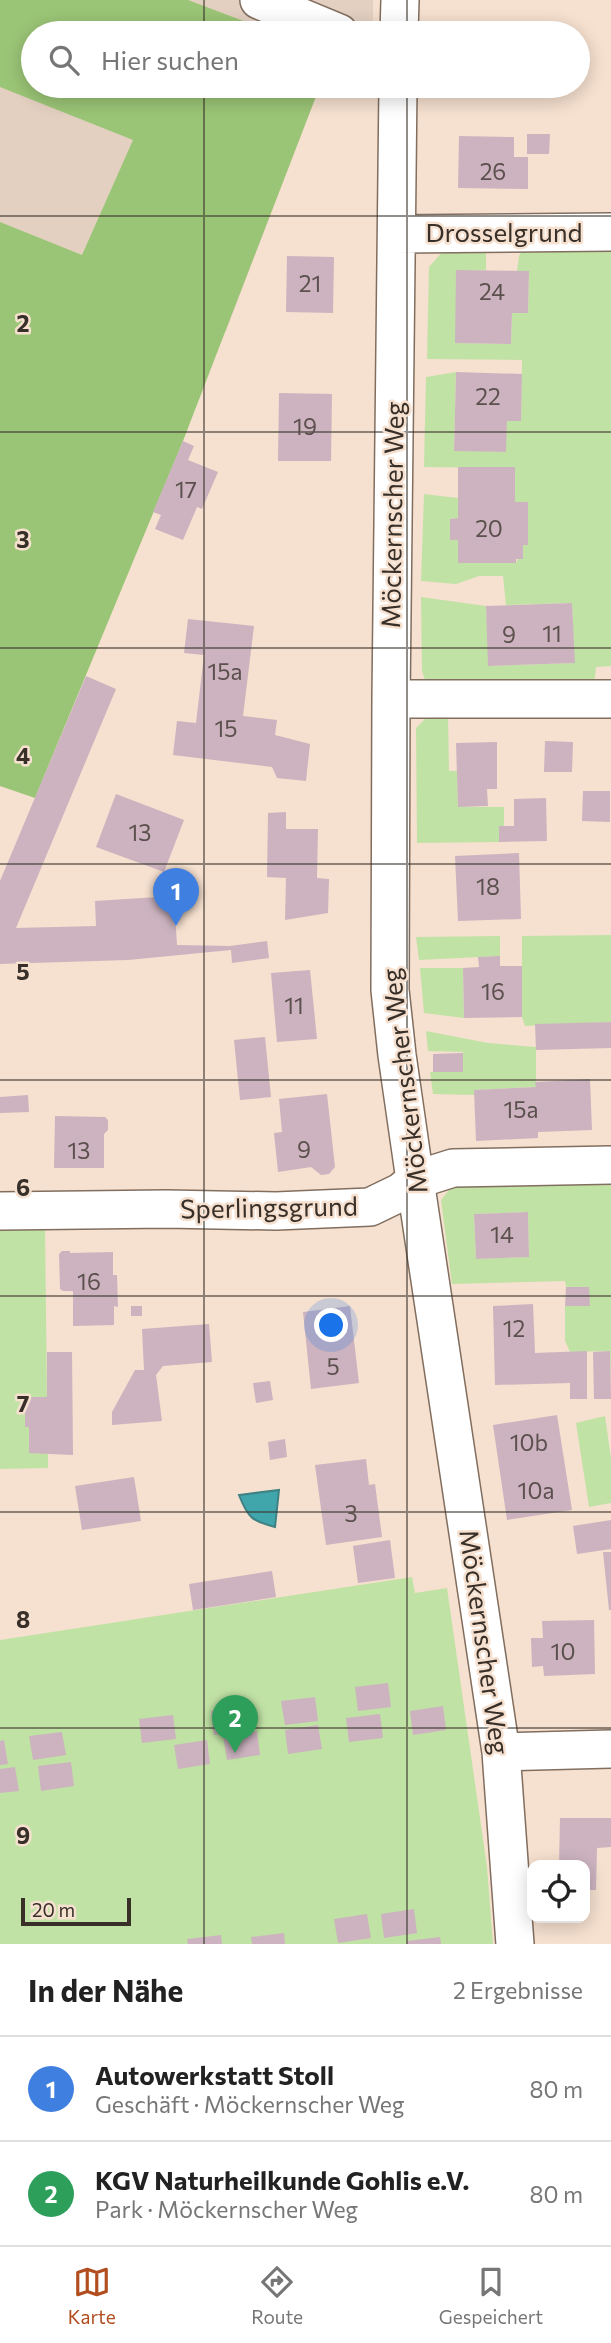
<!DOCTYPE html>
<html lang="de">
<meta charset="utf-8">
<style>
:root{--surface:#fff;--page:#f2f2f2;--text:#222;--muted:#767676;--line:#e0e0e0;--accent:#b24d1f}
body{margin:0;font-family:Commissioner,sans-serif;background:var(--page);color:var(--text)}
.controls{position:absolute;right:21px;bottom:21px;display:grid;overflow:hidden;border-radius:14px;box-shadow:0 4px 18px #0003}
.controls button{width:63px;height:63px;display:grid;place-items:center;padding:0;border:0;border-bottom:2px solid var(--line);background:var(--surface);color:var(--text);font:35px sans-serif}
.scale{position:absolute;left:21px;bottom:18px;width:110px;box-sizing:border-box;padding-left:7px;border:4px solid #372f28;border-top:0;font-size:19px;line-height:24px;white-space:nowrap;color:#372f28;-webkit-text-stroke:5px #f6e0cf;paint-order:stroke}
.you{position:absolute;left:332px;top:1326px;width:24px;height:24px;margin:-18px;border:5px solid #fff;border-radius:50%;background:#1a73e8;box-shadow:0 0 0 10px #1a73e833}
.badge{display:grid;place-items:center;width:46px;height:46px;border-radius:50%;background:var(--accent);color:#fff;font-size:23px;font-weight:700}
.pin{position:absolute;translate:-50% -58px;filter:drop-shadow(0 2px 4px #0008)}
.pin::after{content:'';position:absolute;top:37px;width:24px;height:21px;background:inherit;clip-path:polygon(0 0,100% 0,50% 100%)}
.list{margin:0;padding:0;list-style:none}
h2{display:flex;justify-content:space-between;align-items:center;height:91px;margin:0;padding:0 28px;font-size:30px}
h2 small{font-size:23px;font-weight:400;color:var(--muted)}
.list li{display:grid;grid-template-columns:46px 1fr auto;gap:21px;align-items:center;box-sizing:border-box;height:105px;padding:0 28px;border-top:2px solid var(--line)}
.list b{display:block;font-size:26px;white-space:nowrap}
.list p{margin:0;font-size:23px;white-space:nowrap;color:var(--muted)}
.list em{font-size:23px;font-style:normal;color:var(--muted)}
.icon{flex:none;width:38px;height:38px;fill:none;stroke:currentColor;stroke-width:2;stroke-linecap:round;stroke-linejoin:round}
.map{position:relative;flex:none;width:611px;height:1944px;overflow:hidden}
.search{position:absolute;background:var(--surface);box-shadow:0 4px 18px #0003;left:21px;right:21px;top:21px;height:77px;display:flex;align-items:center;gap:18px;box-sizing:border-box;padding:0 24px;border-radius:38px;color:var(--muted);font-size:26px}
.sheet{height:301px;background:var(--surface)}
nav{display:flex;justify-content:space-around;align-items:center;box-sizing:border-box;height:98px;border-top:2px solid var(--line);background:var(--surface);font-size:19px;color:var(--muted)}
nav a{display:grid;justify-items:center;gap:4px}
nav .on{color:var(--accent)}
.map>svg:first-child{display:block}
</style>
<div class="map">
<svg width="611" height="1944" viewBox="0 0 611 1944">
<rect width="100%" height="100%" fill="#f6e0cf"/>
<path fill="#e3d0c1" d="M0 0H373V33H33V86H320L226 331 0 242Z"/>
<path fill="#c1e2a5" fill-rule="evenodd" d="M486 248V270L456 271V343L511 344 512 313H528L529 271H517L519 256 523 248H611V666L596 667 594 685H433L425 680 422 671 421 597 486 606 489 666 574 663 572 603 506 605 503 576H479L456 584 421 581 424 494 458 498V518L450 519 451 540H458L516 563 523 545H528V502H515L514 468 424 467 426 377 456 372 454 450 505 452 507 421H521L522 360 427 359 429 267 445 249Z
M430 714 448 715 449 771H457L458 807H504V826L499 827V842L417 843 416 728Z
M611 935V1022L525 1026 522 1017V936Z
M500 936V956L419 960 416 937Z
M420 968H463L464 1018 424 1013Z
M426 1031 488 1043 536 1047V1087L474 1090V1095L433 1094 430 1072 462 1071 463 1052 428 1051Z
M611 1182V1391L610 1351 570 1352 565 1341V1306H589V1287H566L565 1281 452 1284 441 1200 453 1185ZM528 1212 529 1257 476 1259 474 1214Z
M45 1227 47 1397H25V1426L29 1427V1452L48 1453V1468L0 1469V1228Z
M605 1416 611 1459V1503L589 1507 576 1423Z
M412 1577 415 1593 447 1588 487 1867 493 1944H0V1640Z"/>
<path fill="#9bc576" d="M0 0H188L275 33H33V86H320L183 441 35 798 0 786V222L82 255 133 140 0 87Z"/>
<path fill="#41a5ac" stroke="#3e8284" stroke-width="2" d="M279 1490 275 1527C252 1521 248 1518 239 1495Z"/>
<path fill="#ccb3bf" d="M470 86H524V92L470 89Z
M527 134H550L549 154H527Z
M459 136 514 137V157H528V189L458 188Z
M287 256 334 257 333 313 286 312Z
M456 270 529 271 528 313H512L511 344 455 343Z
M456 372 522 374 521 421H507L506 452 454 451Z
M279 393 332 394 331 461H278Z
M183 441 194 446 188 460 218 472 202 509 197 507 183 540 155 529 161 515 153 512Z
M458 467H515V502H528V545H523V559H516V563H458V540H450V519L458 518Z
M572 603 575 663 488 666 486 606Z
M188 619 254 626 243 716 277 720 275 735 310 744 306 781 277 778 272 767 173 755 177 721 196 723 204 655 184 653Z
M86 676 116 689 16 928 96 926 95 901 174 896 177 945 230 946 267 941 269 958 232 963 231 950 128 960 0 964V881Z
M545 741 573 742 572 772H544Z
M497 742V789H487L488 806 458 807 456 743Z
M583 791H610V822L582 821Z
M116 794 184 820 164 872 96 847Z
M546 798 547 841 499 842V826H514V799Z
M286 812V829H318L317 878 329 879 328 913 285 920 286 878 267 877 268 813Z
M519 853 521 919 458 921 455 856Z
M500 956V966H522V1017L464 1018 463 968 479 967 478 957Z
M310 970 317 1039 277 1042 271 973Z
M611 1022V1048L536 1050 535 1024Z
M265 1037 271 1097 240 1100 234 1040Z
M463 1053V1072H433V1054Z
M590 1079 592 1130 538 1132V1138L476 1141 474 1090 536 1087 535 1082Z
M327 1094 335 1167 329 1174 321 1175 311 1167 278 1172 274 1133 282 1132 279 1099Z
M28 1095 29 1112 0 1113V1097Z
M55 1116 105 1117 108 1120V1130L104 1134V1168H54Z
M528 1212 529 1257 476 1259 474 1214Z
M62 1251H70V1253L113 1252V1275H117L118 1307 114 1306V1325L73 1326V1291H63L60 1289 59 1254Z
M566 1287H589L590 1306H565Z
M533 1304 535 1353 587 1351V1399H570V1383L495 1385 493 1306Z
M131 1306H142V1316H131Z
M350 1306 359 1383 311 1389 303 1312Z
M209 1324 212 1362 163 1366 156 1375 162 1421 112 1425V1412L135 1370H144L142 1329Z
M610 1351 611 1399H594L593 1352Z
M47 1352H72L73 1455 29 1453V1427H25V1397H47Z
M270 1381 273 1400 256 1403 253 1383Z
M557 1415 572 1510 507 1520 493 1425Z
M285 1439 287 1457 270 1460 268 1442Z
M366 1459 369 1485 375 1484 382 1537 326 1545 315 1465Z
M134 1477 141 1521 82 1530 75 1486Z
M611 1520V1549L577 1554 573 1526Z
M390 1540 395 1578 358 1583 353 1546Z
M603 1552H611V1610H609Z
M272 1571 276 1597 193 1610 189 1584Z
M594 1620 595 1674 544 1676 543 1666 532 1667 531 1638H543L542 1621Z
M388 1683 391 1707 358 1711 355 1687Z
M315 1697 318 1721 285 1725 281 1701Z
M244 1706 247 1730 214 1735 211 1711Z
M443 1706 446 1730 413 1735 410 1711Z
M380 1714 383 1738 349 1742 346 1718Z
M173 1715 176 1739 142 1743 139 1719Z
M318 1725 322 1749 288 1754 285 1730Z
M257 1731 260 1755 227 1760 223 1736Z
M62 1732 66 1755 33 1760 29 1736Z
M4 1740 8 1764 0 1765V1741Z
M207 1740 210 1764 178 1769 174 1745Z
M71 1762 74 1786 41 1791 38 1766Z
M15 1767 19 1791 0 1793V1769Z
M560 1818H611V1847L597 1848 596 1890H585V1865H559Z
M414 1909 417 1933 384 1938 381 1914Z
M367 1914 371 1938 338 1943 334 1919Z
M284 1933 285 1944H252L251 1937Z
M221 1935 222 1944H188L187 1939Z
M440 1937 441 1944H407V1941Z"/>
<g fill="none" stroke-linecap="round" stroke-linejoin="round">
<g stroke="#816e5f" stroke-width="40">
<path id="minor" d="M259 0 339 33
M399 33 400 0
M398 86 391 699 390 990 397 1055 415 1180 501 1752 515 1944
M397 234 611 232
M391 699H611
M0 1211 166 1209 276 1211 370 1207 401 1192 415 1180 453 1168 611 1165
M501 1752 611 1749"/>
</g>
<use href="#minor" stroke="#fff" stroke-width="37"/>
</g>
<path fill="none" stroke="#372f28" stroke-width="2" stroke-opacity="0.55" d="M204 0V33M407 0V33M204 86V1944M407 86V1944M0 216H611M0 432H611M0 648H611M0 864H611M0 1080H611M0 1296H611M0 1512H611M0 1728H611"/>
<g text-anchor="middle" stroke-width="5" stroke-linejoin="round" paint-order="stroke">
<g font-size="23" fill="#5c504e">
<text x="493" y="180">26</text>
<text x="310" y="292">21</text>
<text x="492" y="300">24</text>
<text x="488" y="405">22</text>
<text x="305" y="435">19</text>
<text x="186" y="498">17</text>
<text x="489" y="537">20</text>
<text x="552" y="642">11</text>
<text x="509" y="643">9</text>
<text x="225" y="680">15a</text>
<text x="226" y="737">15</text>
<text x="140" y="841">13</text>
<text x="488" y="895">18</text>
<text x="493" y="1000">16</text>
<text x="294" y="1014">11</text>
<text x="521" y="1118">15a</text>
<text x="304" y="1158">9</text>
<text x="79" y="1159">13</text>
<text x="502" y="1243">14</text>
<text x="89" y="1290">16</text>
<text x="514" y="1337">12</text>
<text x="333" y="1375">5</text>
<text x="529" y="1451">10b</text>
<text x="536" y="1499">10a</text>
<text x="351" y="1522">3</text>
<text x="563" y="1660">10</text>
</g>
<g font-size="26" fill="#372f28" stroke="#f6e0cf">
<text x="504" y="242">Drosselgrund</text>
<text transform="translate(393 515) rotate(-89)" y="9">Möckernscher Weg</text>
<text transform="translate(405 1081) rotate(-97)" y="9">Möckernscher Weg</text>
<text transform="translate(269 1208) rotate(-1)" y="9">Sperlingsgrund</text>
<text transform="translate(484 1642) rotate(82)" y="9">Möckernscher Weg</text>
</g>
</g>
<g font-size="23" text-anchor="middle" font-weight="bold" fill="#372f28" stroke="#f6e0cf" stroke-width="5" stroke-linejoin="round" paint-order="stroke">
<text x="23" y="332">2</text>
<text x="23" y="548">3</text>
<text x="23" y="764">4</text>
<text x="23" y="980">5</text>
<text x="23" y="1196">6</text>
<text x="23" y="1412">7</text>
<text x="23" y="1628">8</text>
<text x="23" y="1844">9</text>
</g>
</svg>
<div class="controls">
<button><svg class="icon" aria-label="locate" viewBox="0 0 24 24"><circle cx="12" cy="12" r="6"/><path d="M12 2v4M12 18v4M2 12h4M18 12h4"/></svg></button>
</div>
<div class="scale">20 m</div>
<div class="you"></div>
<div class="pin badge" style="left:176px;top:926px;background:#3f7fe0">1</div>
<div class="pin badge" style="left:235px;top:1753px;background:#2e9e5b">2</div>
<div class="search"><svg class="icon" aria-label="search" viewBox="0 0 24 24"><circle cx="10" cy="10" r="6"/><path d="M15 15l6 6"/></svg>Hier suchen</div>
</div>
<section class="sheet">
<h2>In der Nähe<small>2 Ergebnisse</small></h2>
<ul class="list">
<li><span class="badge" style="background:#3f7fe0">1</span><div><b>Autowerkstatt Stoll</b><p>Geschäft · Möckernscher Weg</p></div><em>80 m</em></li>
<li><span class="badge" style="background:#2e9e5b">2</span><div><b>KGV Naturheilkunde Gohlis e.V.</b><p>Park · Möckernscher Weg</p></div><em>80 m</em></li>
</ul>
</section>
<nav>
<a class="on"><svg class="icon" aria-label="map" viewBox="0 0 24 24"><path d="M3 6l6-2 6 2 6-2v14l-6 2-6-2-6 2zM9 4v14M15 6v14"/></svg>Karte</a>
<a><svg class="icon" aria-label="directions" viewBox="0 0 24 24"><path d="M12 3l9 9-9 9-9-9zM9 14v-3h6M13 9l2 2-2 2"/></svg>Route</a>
<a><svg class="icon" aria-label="saved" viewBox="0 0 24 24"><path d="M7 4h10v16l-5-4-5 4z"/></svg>Gespeichert</a>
</nav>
